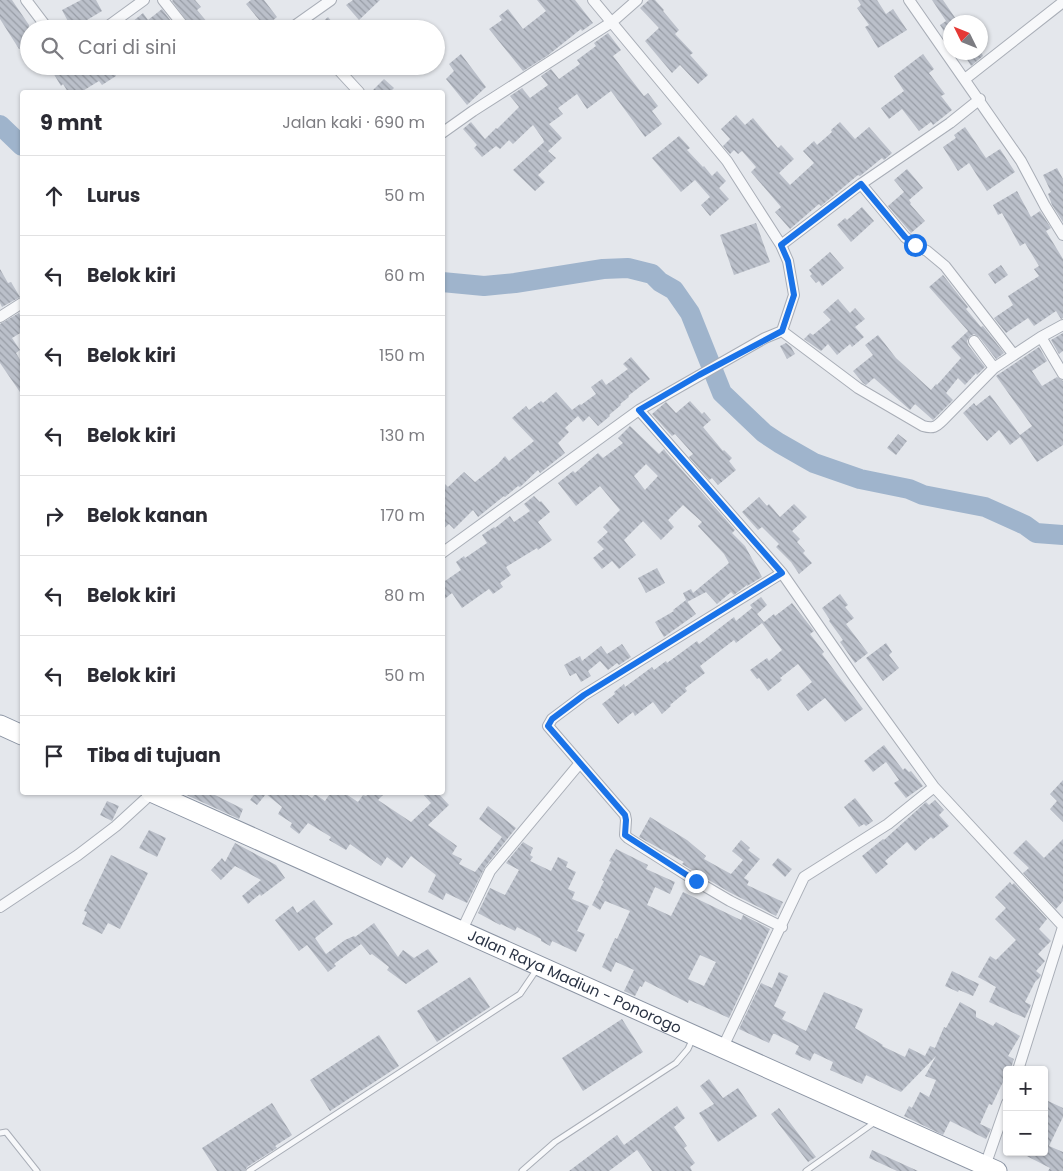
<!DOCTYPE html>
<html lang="id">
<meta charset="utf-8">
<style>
:root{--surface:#fff;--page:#f7f7f7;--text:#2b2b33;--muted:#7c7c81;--line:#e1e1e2}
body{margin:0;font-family:Poppins,sans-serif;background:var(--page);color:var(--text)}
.controls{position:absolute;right:15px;bottom:15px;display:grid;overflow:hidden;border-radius:5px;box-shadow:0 1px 4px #0004}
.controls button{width:45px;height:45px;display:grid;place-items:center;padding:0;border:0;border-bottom:1px solid var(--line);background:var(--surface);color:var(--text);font:25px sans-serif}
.compass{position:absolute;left:943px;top:15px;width:45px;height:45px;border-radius:50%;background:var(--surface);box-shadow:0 1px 4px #0004;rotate:313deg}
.stop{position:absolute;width:15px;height:15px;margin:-11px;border:4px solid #1a73e8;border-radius:50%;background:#fff}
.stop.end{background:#1a73e8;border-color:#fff;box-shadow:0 1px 5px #0008}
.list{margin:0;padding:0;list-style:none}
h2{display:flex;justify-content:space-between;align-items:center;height:65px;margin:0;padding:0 20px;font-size:21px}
h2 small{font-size:16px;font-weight:400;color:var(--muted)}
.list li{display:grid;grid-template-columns:32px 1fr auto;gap:15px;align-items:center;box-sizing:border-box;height:80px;padding:0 20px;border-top:1px solid var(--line)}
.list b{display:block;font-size:19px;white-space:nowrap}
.list em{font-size:16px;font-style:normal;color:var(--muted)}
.icon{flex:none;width:28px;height:28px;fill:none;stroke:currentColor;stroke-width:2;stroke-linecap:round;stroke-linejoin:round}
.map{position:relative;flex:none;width:1063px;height:1171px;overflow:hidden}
.search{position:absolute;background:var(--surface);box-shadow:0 1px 4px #0004;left:20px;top:20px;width:425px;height:55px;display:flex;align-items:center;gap:12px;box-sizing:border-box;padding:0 18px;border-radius:28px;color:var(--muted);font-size:19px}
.panel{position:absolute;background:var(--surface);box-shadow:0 1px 4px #0004;left:20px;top:90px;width:425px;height:705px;border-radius:5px}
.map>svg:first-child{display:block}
</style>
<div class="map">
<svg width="1063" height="1171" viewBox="0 0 1063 1171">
<defs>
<pattern id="building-back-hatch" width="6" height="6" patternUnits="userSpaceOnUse" patternTransform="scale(1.25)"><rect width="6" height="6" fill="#bbc0ca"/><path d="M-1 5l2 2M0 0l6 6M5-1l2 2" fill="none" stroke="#989da6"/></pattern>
</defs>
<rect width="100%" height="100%" fill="#e4e7ec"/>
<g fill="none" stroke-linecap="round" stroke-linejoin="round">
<path stroke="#9fb4cc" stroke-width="20" d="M0 125 22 146
M442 282 484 286 515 283 603 269 628 268 652 274 660 282 674 290 690 313 722 393 764 433 779 443 814 463 860 479 909 489 923 495 985 507 1025 525 1036 533 1063 535"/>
</g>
<path fill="url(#building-back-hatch)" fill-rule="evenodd" d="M0 0H12L29 25V56L23 47 19 49 0 19Z
M81 0H96L102 11 72 29 62 10Z
M173 0H195L201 7 197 10 213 29H193L172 1Z
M251 0H264L277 17 265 27 246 4Z
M353 0H380L359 20 346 5Z
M537 0H575L593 23 582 31 581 29 547 56 523 71 489 29 502 20 499 16 508 9 523 29 546 11Z
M649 0H655L664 10 663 11 679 30 675 34 693 53 690 55 708 75 698 84 680 65 672 73 645 41 659 28 640 8Z
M858 0H877L886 14 893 9 907 30 878 48 865 27 869 25 857 8 861 5Z
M932 0H943L958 22H950V41L940 25 946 21Z
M162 9 177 29H136L132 22 143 13 148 20Z
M328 17 338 29H315Z
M608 33 621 50 613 56 644 96 648 93 658 106 652 111 662 124 645 137 611 91 587 109 577 94 558 108 563 114 549 124 562 138 548 151 556 158 538 175 545 182 535 191 513 170 544 142 543 139 533 125 513 144 509 140 500 149 496 146 482 157 474 148 477 145 463 129 471 122 485 139 496 128 497 129 519 107 510 96 522 88 530 98 548 85 541 76 551 69 559 79 580 64 577 60 596 46 594 43Z
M970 52H981L983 56 971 66 965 56Z
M461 54 486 87 467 105 446 79 454 71 449 64Z
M923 54 934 69 929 73 945 94 941 96 952 110 933 125 931 122 919 131 902 109 889 119 881 108 904 91 894 76Z
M49 66H110L116 76 102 85 99 81 81 92H68L63 84 61 86Z
M384 79 394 88 390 92H371Z
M736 115 745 125 753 118 778 148 781 145 794 159 779 173 790 185 814 163 803 151 814 141 817 145 832 132 831 130 840 122 855 139 869 127 892 153 884 160 882 158 860 176 858 175 821 206 819 204 790 229 775 212 781 207 751 172 756 167 742 151 738 154 734 150 730 154 723 146 730 139 721 129Z
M965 127 986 158 1000 149 1015 172 987 191 969 163 958 171 943 147 956 138 954 135Z
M679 136 690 148 687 150 703 167 704 166 712 176 717 171 726 181 719 188 729 199 710 216 701 205 710 197 695 180 681 192 652 158Z
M1057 168 1063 179V222L1052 205 1048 194 1051 192 1043 175Z
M907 169 923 188 909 200 911 203 910 204 925 221 911 233 888 206 904 192 894 180Z
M1017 191 1031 217 1040 211 1051 228 1046 231 1063 259V318L1061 319 1056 311 1034 326 1028 318 1006 333 994 318 1013 305 1008 296 1039 276 1034 269 1039 266 1025 243 1020 246 1002 213 998 215 993 205Z
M862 207 874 221 851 242 837 225 845 218 847 220Z
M756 223 770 262 734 275 720 235Z
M830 252 844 268 822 286 819 281 816 283 810 276 812 274 809 270Z
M1001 265 1008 275 995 284 988 274Z
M0 269 8 283 11 282 20 297 2 307 0 303Z
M943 275 968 307 966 309 981 327 983 326 1004 353 996 359 979 337 974 334 970 336 967 341 968 345 985 367 977 375 976 373 965 385 958 378 946 393 953 400 933 420 915 404 910 410 874 378 866 385 863 383 853 371 873 355 865 345 878 335 896 358 931 390 936 384 937 385 961 358 951 347 968 331 929 287Z
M838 299 850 313 855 308 865 319 855 327 864 337 852 347 850 344 837 355 828 344 821 351 804 339 810 333 813 335 831 320 823 312Z
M19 313 22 320V332L12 338 20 350 16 353 22 363V395L0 363V324Z
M1063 333V351L1059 354 1051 340Z
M786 343 791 347 795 354 787 359 780 346Z
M1039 347 1047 361 1032 371 1042 386 1057 377 1063 381V445L1037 462 1020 437 1010 445 999 430 987 441 963 413 974 403 976 406 990 395 1020 435 1032 426 996 376Z
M631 357 650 379 628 396 629 397 620 404 621 405 609 415 610 416 598 426 589 416 583 422 578 416 565 428 569 432 558 443 565 453 540 473 538 470 520 487 518 486 505 497 504 496 478 517 473 510 454 529 449 524 442 530V481L448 487 464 472 475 482 498 464 505 456 509 461 534 441 512 418 526 406 529 410 541 401 543 403 556 392 572 410 580 404 581 405 596 394 591 387 602 379 606 385 628 369 623 364Z
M690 401 702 414 704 412 711 420 703 427 723 451 724 450 732 458 729 461 736 470 718 485 712 478 709 480 689 457 693 454 675 434 672 436 652 414 666 402 676 413Z
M630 426 659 454 664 449 666 452 735 530 732 533 745 546 762 577 747 586V585L734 595 731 592 717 604 706 592 687 602 683 593 691 589 693 593 729 563 724 554 698 526 702 522 683 505 668 520 674 527 661 540 643 521 624 540 636 555 619 569 612 561 602 569 593 558 604 549 597 542 608 532 603 527 620 510 600 486 576 506 558 483 573 471 575 473 598 453 603 458 623 443 618 438ZM646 464 658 476 645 490 634 476Z
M898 434 907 441 896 455 887 448Z
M534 496 540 502 541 501 550 512 538 522 552 540 538 550 537 548 506 567 511 575 500 583 503 587 493 594 489 589 462 608 452 593 442 601V583L461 570 456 562 464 556 465 558 487 543 482 535 494 527 495 528 510 516 514 522 530 511 524 504Z
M759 497 767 506 769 504 780 517 794 504 807 517 792 531 800 539 797 542 805 551 803 553 812 563 799 574 791 562 776 547 779 544 762 527 758 530 742 512Z
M657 568 665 583 646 593 638 578Z
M840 594 848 605 845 607 854 618 846 624 868 653 855 663 840 642 843 640 829 621 830 620 822 608Z
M761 597 767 605 757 614 750 605Z
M686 600 696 614 664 637 655 622 674 611 673 610Z
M792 603 814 631 810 634 824 652 822 654 863 709 845 722 825 698 808 711 796 695 812 682 798 664 780 678 782 680 768 691 759 678 757 679 750 670 767 658 769 661 782 650 762 623 736 643 734 640 700 666 705 673 685 688 687 691 670 705 671 706 662 714 653 702 635 716 633 712 618 724 602 704 615 694 614 692 624 684 625 687 652 667 654 670 666 661 667 663 697 641 699 644 734 617 736 621 752 608 764 622 774 614 775 616Z
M886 643 892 652 889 655 899 668 883 681 866 658Z
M622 644 631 657 619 665 617 663 608 670 600 661 588 671 591 676 581 682 576 673 570 676 564 665 580 656 582 661 601 646 607 654Z
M884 745 903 770 905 768 909 772 911 771 923 786 906 798 894 783 899 780 886 762 873 772 864 761Z
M1063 780V822L1050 809 1057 801 1050 794Z
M180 792H209L243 809 239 819Z
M256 792H303L312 798 315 794 325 801 331 792H343L358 802 363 795 366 796 370 792H386L378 800 411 822 431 803 421 792H437L449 805 428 825 457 846 452 854 462 859 459 864 475 872 502 837 479 819 488 806 516 828 485 867 467 903 446 893 443 900 428 892 436 875 411 856 402 868 387 857 381 866 350 844 346 850 329 840 331 837 308 823 299 834 290 827 292 823 278 814 282 807 266 794 257 805 250 800Z
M855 798 873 821 866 826 864 824 859 827 844 807Z
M935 800 944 810 939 815 949 826 933 839 931 837 915 851 907 842 885 861 888 864 876 874 862 856 883 839 884 840 926 802 929 805Z
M107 801 119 806 112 821 100 815Z
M650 817 687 840 706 856 704 859 731 874 743 860 732 851 741 840 750 848 748 850 760 859 744 878 749 881 747 885 783 902 776 916 729 892 682 864 684 862 639 837Z
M149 830 166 838 157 857 139 848Z
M1063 839V901L1056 909 1023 873 1029 868 1013 853 1026 840 1044 858Z
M523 842 533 848 530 855 533 857 530 861 551 871 558 857 568 862 566 867 576 872 568 889 575 892 572 899 589 906 577 931 585 934 576 952 552 941 550 946 541 941V939L517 927 515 931 501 924 500 925 478 913 490 888 505 895 519 870 506 863Z
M235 843 276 865 285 878 261 896 260 894 248 904 242 896 261 880 235 866 221 880 211 870 222 858 225 862Z
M616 849 648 865 646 869 675 882 670 894 655 887 647 905 671 916 683 892 741 920 743 915 770 929 729 1018 689 1000 688 1003 645 981 642 987 640 986 635 996 624 991 634 970 616 962 611 972 602 967 615 938 617 939 630 911 605 901 600 910 592 905 604 881 602 880 611 862 609 861ZM700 955 716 962 704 986 688 979Z
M111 855 148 873 120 929 108 923 102 934 82 924 87 912 84 911Z
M778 858 792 869 785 877 772 865Z
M1010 882 1012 885 1014 883 1047 919 1039 929 1051 941 1038 954 1045 961 1036 971 1041 975 1040 977 1035 982 1025 1002 1031 1005 1025 1018 989 1002 996 987 978 977 990 956 996 960 1016 940 995 919 1006 908 995 897Z
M314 900 333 924 315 938 326 954 345 940 354 936 355 937 374 923 398 957 403 950 414 958 428 949 438 962 406 984 387 970 389 967 372 954 370 955 361 944 334 964 336 966 328 972 307 945 299 951 275 920 293 906 297 913Z
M952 971 979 984 973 996 959 990 958 992 945 986Z
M779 972 788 976 774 1006 786 1012 782 1019 806 1031 824 992 863 1009 855 1028 883 1045 882 1046 905 1057 909 1048 925 1056 930 1046 935 1048 944 1027 946 1028 960 1002 976 1011V1017L993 1026 996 1022 1020 1036 1008 1056 1014 1059 1011 1068 1007 1070V1074L1000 1088 992 1105 989 1104 980 1124 991 1129 986 1139 950 1121 943 1135 904 1116 909 1106 912 1108 920 1092 929 1097 936 1080 925 1076 936 1056 901 1092 866 1075 862 1084 830 1070 833 1062 814 1053 810 1061 795 1054 799 1046 775 1034H773L769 1043 739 1029 761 983 772 988Z
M470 977 490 1007 437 1042 417 1011Z
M622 1019 643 1052 583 1091 562 1058Z
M379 1035 399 1066 330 1111 310 1080Z
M709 1079 723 1098 738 1088 757 1116 718 1142 699 1113 714 1104 700 1086Z
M1048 1101 1063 1108V1117L1049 1146 1063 1152V1171H1048L1050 1168 1019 1152H1044V1108Z
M272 1103 292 1135 275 1146 277 1148 247 1167 245 1171H217L202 1148Z
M677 1106 685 1118 674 1127 687 1146 684 1148 695 1163 690 1167 692 1171H652L637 1150 609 1171H569L617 1135 624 1145Z
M779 1108 816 1157 808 1162 771 1114Z
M872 1150 918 1171H897L869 1158Z"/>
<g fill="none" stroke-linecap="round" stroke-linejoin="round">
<g stroke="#a9aeb7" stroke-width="7">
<path id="lane" d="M0 1133 6 1132 37 1171
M249 1171 520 994 537 969
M522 1171 555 1142 676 1063 688 1049 692 1040
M806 1171 875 1122"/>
</g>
<g stroke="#a9aeb7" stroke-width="12">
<path id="street" d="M26 0 48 29
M163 0 186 29
M593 0 727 161 781 245 788 261 794 295 782 331
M909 0 1021 161 1045 206 1063 235
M104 29 144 0
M290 29 331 0
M218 66 222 68 226 66
M335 66 359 92
M965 79 1063 2
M442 133 473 111 612 22 637 0
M861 184 905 237 915 245 927 251 945 266 1014 355
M781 245 861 184 950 123 980 99
M0 317 22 303
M1041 337 1063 374
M974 341 994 368
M639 410 782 573 855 678 934 787 1063 926
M442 553 639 410 765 338 782 331 858 388 923 426C933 429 936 427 943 420L994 368 1041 337 1063 325
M0 907 78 855 116 826 152 793
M782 927 730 901 696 881 628 838 625 835 626 820 625 815 548 726 552 719 584 695 782 573
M461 932 490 871 580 763
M722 1049 804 877 888 824 934 787
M1018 1070 1063 927
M985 1166 1007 1103"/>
</g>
<g stroke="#8b94a3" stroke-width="21">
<g id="highway">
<path d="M0 725 22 735"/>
<path id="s1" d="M151 792 997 1171"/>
</g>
</g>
<use href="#lane" stroke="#f7f8fa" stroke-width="5"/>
<use href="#street" stroke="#f7f8fa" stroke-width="10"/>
<use href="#highway" stroke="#fff" stroke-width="19"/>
</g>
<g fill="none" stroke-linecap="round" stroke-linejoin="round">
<path stroke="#1a73e8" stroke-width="6" d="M696 881 625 835 626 820 625 815 548 726 552 719 584 695 782 573 639 410 699 375 782 331 794 295 788 261 781 245 861 184 905 237 915 245"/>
</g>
<g text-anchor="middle" stroke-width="4" stroke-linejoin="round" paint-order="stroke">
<g font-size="15" fill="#2b3445" stroke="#f4f6f9">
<text dy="5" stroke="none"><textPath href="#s1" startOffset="464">Jalan Raya Madiun - Ponorogo</textPath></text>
</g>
</g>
</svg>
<div class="controls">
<button>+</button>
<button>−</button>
</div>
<svg class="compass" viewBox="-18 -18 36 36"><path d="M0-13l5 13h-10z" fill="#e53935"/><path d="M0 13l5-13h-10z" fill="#7c7c81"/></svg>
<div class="stop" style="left:915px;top:245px"></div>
<div class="stop end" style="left:696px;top:881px"></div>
<div class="search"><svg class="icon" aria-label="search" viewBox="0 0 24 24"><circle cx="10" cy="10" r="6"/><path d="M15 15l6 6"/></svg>Cari di sini</div>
<section class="panel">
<h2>9 mnt<small>Jalan kaki · 690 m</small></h2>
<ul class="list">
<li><svg class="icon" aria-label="ahead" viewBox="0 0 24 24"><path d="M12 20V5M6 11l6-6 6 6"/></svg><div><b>Lurus</b></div><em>50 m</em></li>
<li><svg class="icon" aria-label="left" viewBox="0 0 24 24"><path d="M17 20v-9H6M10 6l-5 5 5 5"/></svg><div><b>Belok kiri</b></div><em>60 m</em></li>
<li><svg class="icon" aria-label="left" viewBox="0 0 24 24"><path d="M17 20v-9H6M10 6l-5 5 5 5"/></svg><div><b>Belok kiri</b></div><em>150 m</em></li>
<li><svg class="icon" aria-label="left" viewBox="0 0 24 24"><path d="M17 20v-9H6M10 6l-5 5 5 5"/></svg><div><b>Belok kiri</b></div><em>130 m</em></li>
<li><svg class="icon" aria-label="right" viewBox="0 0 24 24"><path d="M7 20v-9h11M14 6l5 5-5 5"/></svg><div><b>Belok kanan</b></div><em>170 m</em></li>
<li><svg class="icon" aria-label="left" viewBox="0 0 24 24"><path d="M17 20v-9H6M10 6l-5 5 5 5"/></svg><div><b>Belok kiri</b></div><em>80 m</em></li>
<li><svg class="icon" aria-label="left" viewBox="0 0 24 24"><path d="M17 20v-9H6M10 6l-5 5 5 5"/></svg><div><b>Belok kiri</b></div><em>50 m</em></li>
<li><svg class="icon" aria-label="arrive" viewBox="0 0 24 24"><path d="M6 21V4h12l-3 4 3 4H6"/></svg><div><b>Tiba di tujuan</b></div></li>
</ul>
</section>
</div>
